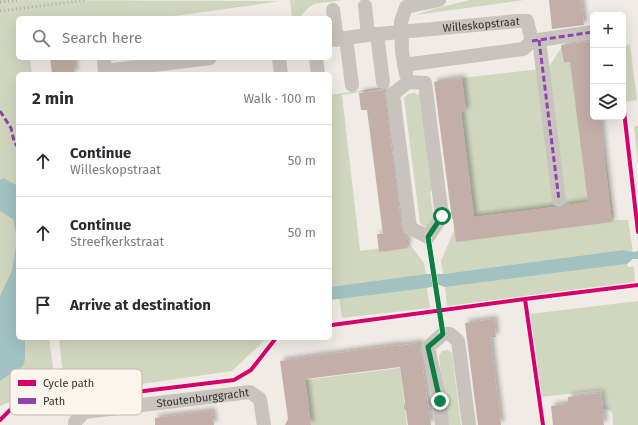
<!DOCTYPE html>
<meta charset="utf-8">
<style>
:root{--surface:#fff;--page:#f7f7f7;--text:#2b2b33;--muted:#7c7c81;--line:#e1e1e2}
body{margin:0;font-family:"Fira Sans",sans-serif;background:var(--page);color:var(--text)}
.controls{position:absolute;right:12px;top:12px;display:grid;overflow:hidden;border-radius:6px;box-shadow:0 4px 16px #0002}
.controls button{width:36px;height:36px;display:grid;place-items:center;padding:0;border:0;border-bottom:1px solid var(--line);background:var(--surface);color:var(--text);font:20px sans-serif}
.stop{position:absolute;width:12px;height:12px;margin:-9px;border:3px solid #0b8043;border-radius:50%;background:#fff}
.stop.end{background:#0b8043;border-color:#fff;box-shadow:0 1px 4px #0008}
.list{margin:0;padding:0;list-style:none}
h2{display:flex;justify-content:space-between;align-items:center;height:52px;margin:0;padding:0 16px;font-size:17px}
h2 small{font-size:13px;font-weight:400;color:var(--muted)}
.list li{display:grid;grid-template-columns:26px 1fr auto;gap:12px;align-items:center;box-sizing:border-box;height:72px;padding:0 16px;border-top:1px solid var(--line)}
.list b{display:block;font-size:15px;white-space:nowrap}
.list p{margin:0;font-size:13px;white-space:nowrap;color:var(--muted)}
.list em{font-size:13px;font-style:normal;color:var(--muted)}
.icon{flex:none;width:22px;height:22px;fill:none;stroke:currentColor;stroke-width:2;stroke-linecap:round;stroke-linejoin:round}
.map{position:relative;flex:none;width:638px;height:425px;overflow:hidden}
.search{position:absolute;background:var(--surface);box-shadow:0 4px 16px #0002;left:16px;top:16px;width:316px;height:44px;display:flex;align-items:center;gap:10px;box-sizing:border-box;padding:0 14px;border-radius:6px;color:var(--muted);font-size:15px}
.panel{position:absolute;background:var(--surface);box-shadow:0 4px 16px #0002;left:16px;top:72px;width:316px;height:268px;border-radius:6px}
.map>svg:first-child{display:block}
</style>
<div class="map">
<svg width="638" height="425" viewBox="0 0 638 425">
<defs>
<filter id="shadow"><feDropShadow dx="3.5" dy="-3.5" stdDeviation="2" flood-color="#0004"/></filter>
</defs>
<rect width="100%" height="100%" fill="#f0ebe5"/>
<path fill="#d1d6bf" d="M0 0 278 1 261 4 160 18H18V58H30L32 74H18V235L16 233 17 238 12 270 0 296Z
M290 0H343L314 4 308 8 299 18H292Z
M470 0H524L415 15 437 8Z
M590 42 593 62V117H600L614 220H628L633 252 623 250 443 274 441 261 455 228 436 81 548 68 563 45Z
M630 44 637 100 623 102V46Z
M390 86 386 88 342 95 360 251 406 245 405 238 424 263 426 274 331 287 330 271V95Z
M414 93H416L417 95 420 93 432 190 430 192 434 222 429 226 424 227 420 223 404 98 408 94Z
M638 125V163L634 127Z
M627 264 628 267H634L635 282 447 306 445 287Z
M427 288 430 308 342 318 339 298Z
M638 301V425H613L612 412 604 408 602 390 541 397 530 314Z
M25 338H49L57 397 7 403 0 406V381L23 366 26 355Z
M59 338H267L232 371 65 395Z
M448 350 452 353 461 425H447L439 356 442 351Z
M400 368 407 425H311L305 380Z"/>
<path fill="#a1c2c1" d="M3 178 18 186V338H25C25 347 27 357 23 366L0 381V296L12 270 17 238 13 219 0 211V180Z
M623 250 633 252 638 251V259H633L627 264 445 287 439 285 427 288 330 300V287L426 274H443Z"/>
<path fill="#c3afa7" filter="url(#shadow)" d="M549 0H581L584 25 552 29Z
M590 41 593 63V117H600L612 222 456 242 453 219H452L434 82 462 78 466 111 461 112 474 217 554 207 560 208 566 205 588 202 570 62H564L561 45Z
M50 58H73L75 74H52Z
M386 90 385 95 402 229 406 236 408 248 379 252 377 234H383L369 125 367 110H361L359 93Z
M494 319 496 337H490L501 425H478L465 323Z
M420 343V349L431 425H408L406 411 404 408 405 402 400 367 305 379 311 425H285L288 419 280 361 397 345V346Z
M600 393 602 409 605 412 603 415 604 425H553L551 406 568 404V397Z
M212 411 214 425H155V418Z"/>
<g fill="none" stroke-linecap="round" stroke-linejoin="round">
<g stroke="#c9c3be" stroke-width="14">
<path d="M365 6 368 35"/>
<path d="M333 10 337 40"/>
<path d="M377 34 383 82"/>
<path d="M346 38 352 85"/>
<path id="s1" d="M330 40 368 35 517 21H527L532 41 523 49 404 65"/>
<path d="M539 40 559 200"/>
<path d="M532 41 593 32"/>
<path d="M104 58 105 74"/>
<path d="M279 58 281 74"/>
<path d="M316 58 318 74"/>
<path d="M105 71 210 58"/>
<path d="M406 74 402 52 401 22 406 7 439 0"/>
<path d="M408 82 425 83 442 216 428 237 410 228 393 94Z"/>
<path id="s2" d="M75 425V422L84 412 250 392 260 399 264 425"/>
<path d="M442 425 440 401 428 347 443 334H450L458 341 469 425"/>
</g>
<path stroke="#b1aca8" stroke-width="3" stroke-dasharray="1 3" stroke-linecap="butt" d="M0 2 20 0
M0 11 86 0"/>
<path stroke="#8e44ad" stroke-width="3" stroke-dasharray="6 3" stroke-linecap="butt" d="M539 40 559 200
M532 41 593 32
M0 111 11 128 14 141 18 148"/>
<g stroke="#fbf5ee" stroke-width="6">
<path id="cycleway" d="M623 103 638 232
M428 237 443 334
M332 325 525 299
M0 420 13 407 234 380 251 370 276 338
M543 425 525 299 638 285"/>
</g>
<use href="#cycleway" stroke="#d6006c" stroke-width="4"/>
</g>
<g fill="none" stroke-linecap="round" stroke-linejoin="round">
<path stroke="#0b8043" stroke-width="5" d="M440 401 428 347 443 334 428 237 442 216"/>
</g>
<g text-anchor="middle" stroke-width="3" stroke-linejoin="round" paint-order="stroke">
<g font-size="11" fill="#3b302b" stroke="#fbf5ee">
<text dy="4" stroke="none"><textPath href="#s1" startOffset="152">Willeskopstraat</textPath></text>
<text dy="4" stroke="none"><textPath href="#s2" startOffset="136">Stoutenburggracht</textPath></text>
</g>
</g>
<rect x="10" y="369" width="132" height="46" rx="6" fill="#fbf5ee" stroke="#c1bab4" stroke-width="1"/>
<rect x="18" y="380" width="18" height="6" fill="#d6006c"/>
<rect x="18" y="398" width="18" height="6" fill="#8e44ad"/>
<g font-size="11" fill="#3b302b">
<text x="43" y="387">Cycle path</text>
<text x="43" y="405">Path</text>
</g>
</svg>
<div class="controls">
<button>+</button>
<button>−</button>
<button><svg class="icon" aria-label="layers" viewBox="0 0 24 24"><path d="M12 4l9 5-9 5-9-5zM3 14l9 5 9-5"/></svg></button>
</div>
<div class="stop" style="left:442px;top:216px"></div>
<div class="stop end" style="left:440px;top:401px"></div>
<div class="search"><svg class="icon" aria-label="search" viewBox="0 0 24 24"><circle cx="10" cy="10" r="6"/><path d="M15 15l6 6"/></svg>Search here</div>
<section class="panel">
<h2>2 min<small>Walk · 100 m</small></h2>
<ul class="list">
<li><svg class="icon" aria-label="ahead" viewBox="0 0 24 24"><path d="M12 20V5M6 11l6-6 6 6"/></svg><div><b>Continue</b><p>Willeskopstraat</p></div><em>50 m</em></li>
<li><svg class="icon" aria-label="ahead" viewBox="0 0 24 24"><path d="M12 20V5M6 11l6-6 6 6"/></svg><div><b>Continue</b><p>Streefkerkstraat</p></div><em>50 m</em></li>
<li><svg class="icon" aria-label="arrive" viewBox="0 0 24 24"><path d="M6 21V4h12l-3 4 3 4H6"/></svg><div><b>Arrive at destination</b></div></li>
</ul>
</section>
</div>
